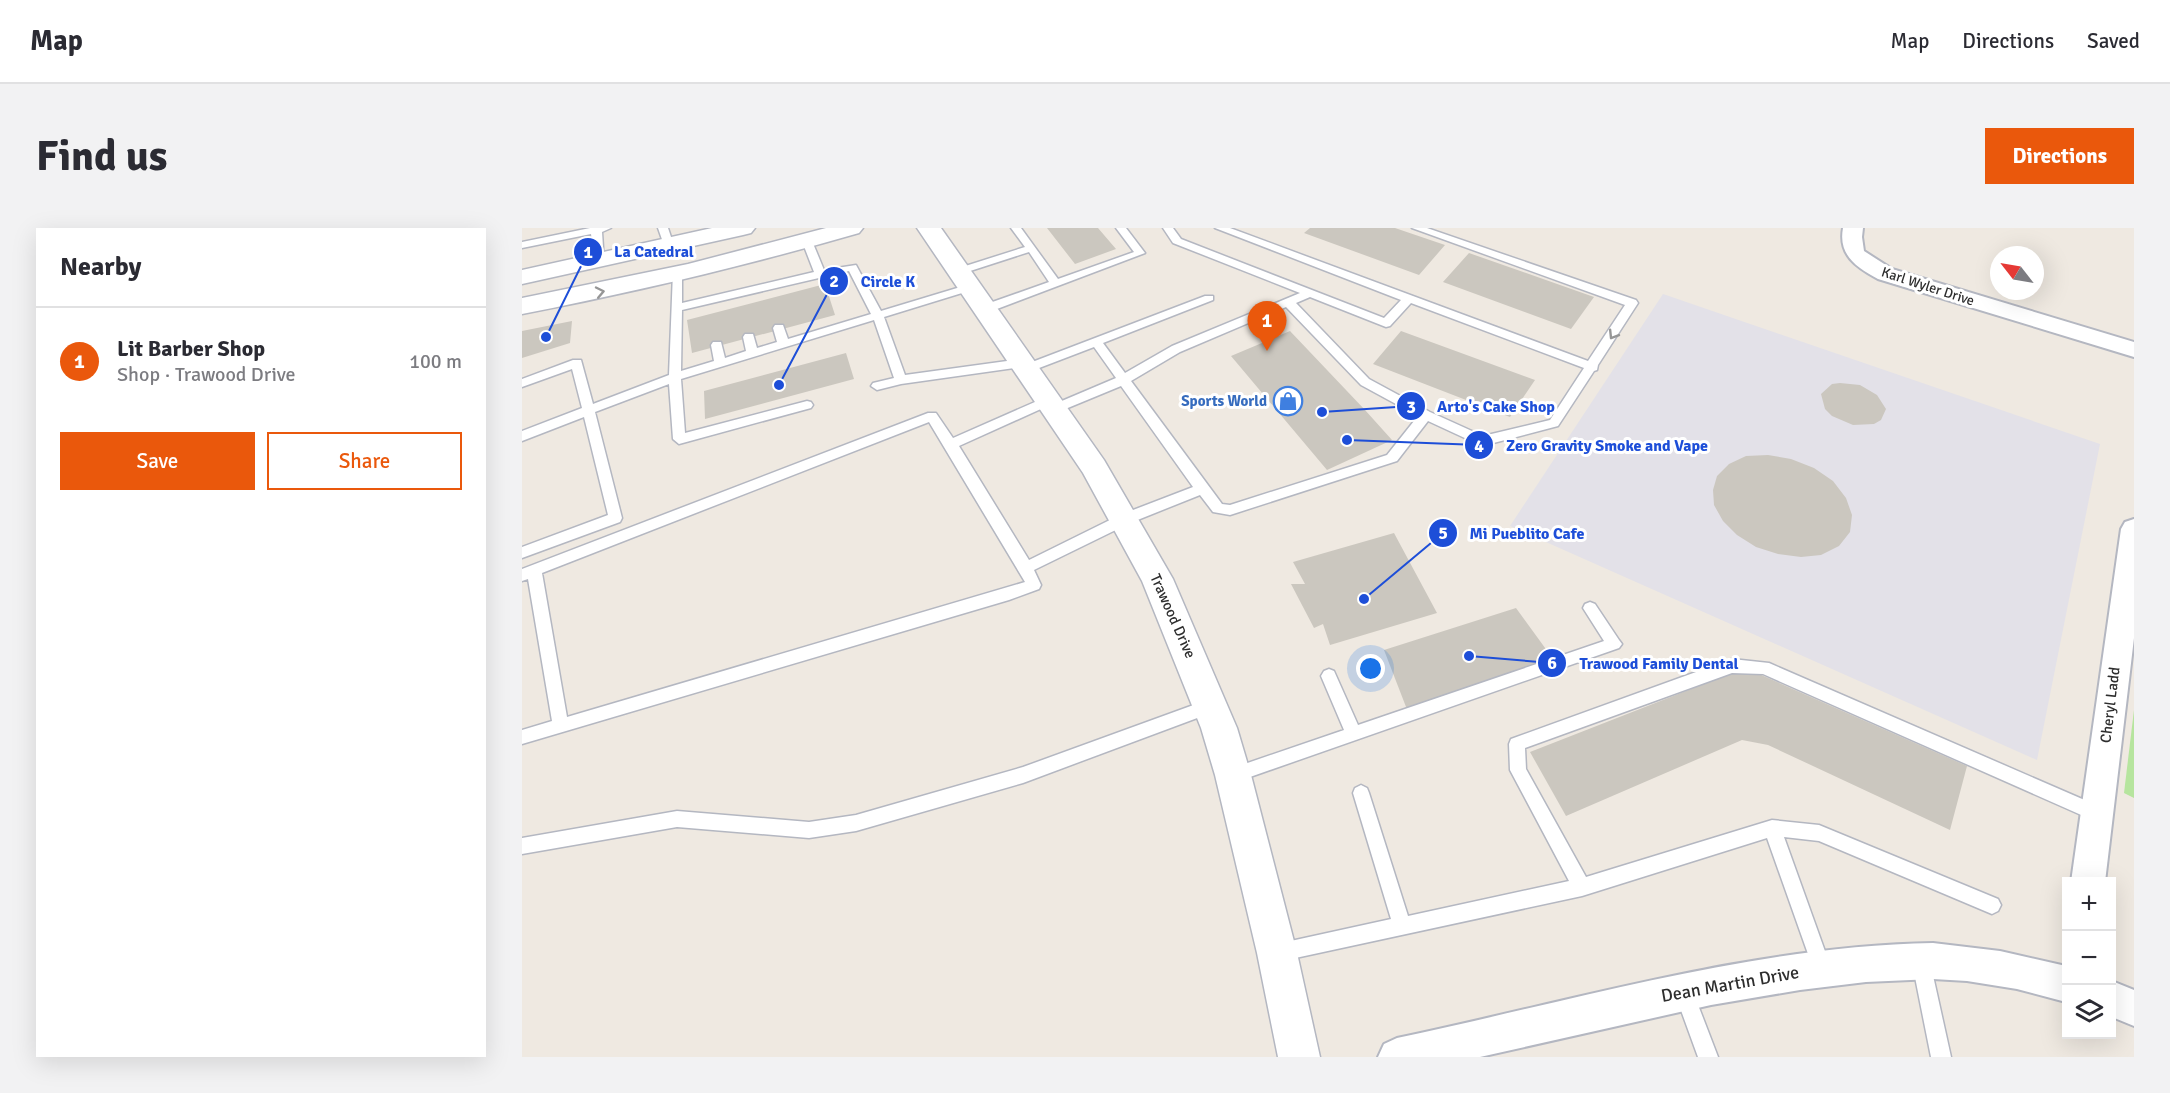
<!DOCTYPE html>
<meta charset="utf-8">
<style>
:root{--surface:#fff;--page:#f2f2f3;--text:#2b2b33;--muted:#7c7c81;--line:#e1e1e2;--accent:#ea580c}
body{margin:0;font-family:Signika,sans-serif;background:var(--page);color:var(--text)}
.controls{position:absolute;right:18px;bottom:18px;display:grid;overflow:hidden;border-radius:0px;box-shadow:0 6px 24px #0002}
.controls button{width:54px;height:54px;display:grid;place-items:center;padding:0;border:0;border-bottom:2px solid var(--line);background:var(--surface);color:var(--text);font:30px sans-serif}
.compass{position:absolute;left:1468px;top:18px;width:54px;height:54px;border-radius:50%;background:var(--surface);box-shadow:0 6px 24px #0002;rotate:301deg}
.you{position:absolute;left:849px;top:441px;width:21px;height:21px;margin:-15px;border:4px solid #fff;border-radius:50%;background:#1a73e8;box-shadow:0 0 0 9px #1a73e833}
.badge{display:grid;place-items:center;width:39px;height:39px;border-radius:50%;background:var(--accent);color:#fff;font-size:20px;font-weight:700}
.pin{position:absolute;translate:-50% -50px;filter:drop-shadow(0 2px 3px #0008)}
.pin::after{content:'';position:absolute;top:32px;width:21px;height:18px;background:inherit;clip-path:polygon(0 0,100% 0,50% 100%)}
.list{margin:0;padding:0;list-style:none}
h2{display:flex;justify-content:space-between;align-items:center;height:78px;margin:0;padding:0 24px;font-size:26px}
h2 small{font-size:20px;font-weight:400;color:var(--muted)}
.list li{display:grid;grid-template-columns:39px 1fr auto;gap:18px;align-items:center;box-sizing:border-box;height:108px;padding:0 24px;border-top:2px solid var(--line)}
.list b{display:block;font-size:22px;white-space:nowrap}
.list p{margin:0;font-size:20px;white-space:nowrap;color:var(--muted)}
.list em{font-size:20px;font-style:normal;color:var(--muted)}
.actions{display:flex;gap:12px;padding:18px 24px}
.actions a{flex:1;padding:14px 0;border:2px solid var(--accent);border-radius:0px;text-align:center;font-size:21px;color:var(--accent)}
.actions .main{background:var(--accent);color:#fff}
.icon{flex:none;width:33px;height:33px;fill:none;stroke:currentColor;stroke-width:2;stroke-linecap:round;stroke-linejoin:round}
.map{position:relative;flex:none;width:1612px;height:829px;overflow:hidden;border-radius:0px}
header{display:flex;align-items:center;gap:36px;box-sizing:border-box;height:84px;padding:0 30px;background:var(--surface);border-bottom:2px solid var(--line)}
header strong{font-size:28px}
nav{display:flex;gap:33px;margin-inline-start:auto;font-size:21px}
.intro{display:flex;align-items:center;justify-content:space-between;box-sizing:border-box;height:144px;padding:0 36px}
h1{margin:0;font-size:42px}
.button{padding:15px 27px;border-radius:0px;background:var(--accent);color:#fff;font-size:21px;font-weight:700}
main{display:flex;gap:36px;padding:0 36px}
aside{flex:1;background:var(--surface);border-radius:0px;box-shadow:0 6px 24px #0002}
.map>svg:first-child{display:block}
</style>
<header>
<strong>Map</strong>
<nav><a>Map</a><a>Directions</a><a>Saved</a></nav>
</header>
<div class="intro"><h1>Find us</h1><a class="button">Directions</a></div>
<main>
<aside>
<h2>Nearby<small></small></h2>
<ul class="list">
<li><span class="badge">1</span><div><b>Lit Barber Shop</b><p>Shop · Trawood Drive</p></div><em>100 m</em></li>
</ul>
<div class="actions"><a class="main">Save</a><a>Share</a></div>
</aside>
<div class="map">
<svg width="1612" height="829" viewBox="0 0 1612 829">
<rect width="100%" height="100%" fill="#efe9e1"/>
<path fill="#e3e1e8" d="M1141 66 1578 216 1515 532 988 298Z"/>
<path fill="#b6e59e" d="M1612 482V570L1602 565Z"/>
<path fill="#cbc7bf" d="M525 0H576L594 21 553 36Z
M788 0H873L923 17 897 47 782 5Z
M947 25 1072 69 1049 101 921 54Z
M303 56 313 87 170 125 165 92Z
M50 93 48 115 0 130V103Z
M768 103 843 182 870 212 805 242 709 128Z
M879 103 1013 152 988 189 851 136Z
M324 125 332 151 183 191 182 163Z
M1318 155 1338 157 1355 167 1364 181 1359 192 1352 196 1331 197 1310 188 1303 181 1299 166 1310 156Z
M1246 227 1269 231 1292 240 1311 253 1324 270 1330 287 1328 304 1317 318 1299 327 1279 329 1256 326 1234 319 1215 307 1201 293 1192 277 1191 262 1195 248 1207 236 1224 228Z
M872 305 915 385 808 417 801 396 792 400 769 356H783L771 334Z
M994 380 1034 435 886 484 862 422Z
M1210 445 1237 446 1445 538 1428 602 1246 517 1220 512 1044 588 1008 524Z"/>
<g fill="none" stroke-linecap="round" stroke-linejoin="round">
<g stroke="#b4b7c1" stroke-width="3">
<path id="service" d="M68 0H89L80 4 82 35H74L73 33 69 6 0 20V14Z
M136 0H146L152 18 151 20H143Z
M489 0H499L536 51 612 24 594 0H604L623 25 467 84H459V78L527 54 507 24 442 45H434V41L503 19Z
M641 0H651L659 11 862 90 879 72 693 0H708L1066 133 1103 77 890 0H905L1114 72 1116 75 1076 137 1075 142 1072 143 1036 198 960 218 906 193 875 233 708 287 691 284 678 267 608 295 512 342 519 357 517 361 487 372 0 516V502L30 493 6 351 0 353V341L406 185H414L431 210 522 170H530L532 173 530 176 437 218 507 332 598 287 671 259 599 158 536 184H528L526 181 528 178 594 150 572 119 504 145 500 144 499 139 379 156 355 162 349 158 351 155 372 150 352 92 159 151 163 205 285 173 289 174 291 177 289 180 157 216 151 211 147 156 73 184 100 290 98 294 0 330V319L86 287 62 189 0 213V203L60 180 50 141 0 159V151L51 132H59L71 176 147 147 151 44H159L160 46V75L292 44 280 13 285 10 290 13 302 42 334 37 359 83 445 57H453V61L362 89 383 147 500 131 504 132 505 136 683 68H691V72L581 115 603 145 650 118 778 65 651 15ZM327 43 349 86 266 111 261 97H253L251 100 255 114 235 120 231 106H223L221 109 224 123 203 130 199 114H191L189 117 192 133 159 143 160 82ZM788 69 864 99 868 98 889 75 1062 140 1028 192 961 208 908 184 847 151 774 75ZM764 79 839 157 896 188 865 227 708 277 700 276 609 153 658 124ZM407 194 503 354 45 489 20 345Z
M1068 374 1073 376 1097 412 1100 416 1097 420 711 555 705 552 703 547 705 542 822 502 799 448 802 443 807 441 812 443 836 497 1082 413 1061 380 1063 376Z
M1210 431 1247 435 1581 580 1583 586 1581 592 1575 594 1241 446 1210 445 1003 520 1004 541 1064 649 1250 592 1297 597 1476 671 1479 677 1476 683 1470 686 1297 613 1262 609 1309 740 1307 747 1300 749 1293 747 1291 740 1245 610 1060 668 755 734 748 732 746 725 748 718 755 716 869 691 831 565 833 560 839 557 845 560 847 565 886 688 1047 653 988 542 987 516 989 511Z
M688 471 694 473 696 478 694 483 501 555 334 603 287 610 155 599 0 626V610L155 583 287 594 334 587 501 539Z
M1399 725 1406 727 1408 734 1429 829H1409L1390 734 1392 727Z
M1161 754 1168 756 1196 829H1176L1152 763 1154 756Z"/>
</g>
<g stroke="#b4b7c1" stroke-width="4">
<path id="minor" d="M1321 0H1341L1340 9 1342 23 1370 41 1612 114V129L1356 51C1334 39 1316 27 1321 0Z
M1612 291V410L1583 654H1549L1599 301 1603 294Z
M1411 715 1478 723 1544 738V774L1495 761 1445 753 1411 751 1344 754 1278 762 1189 777 958 829H856L862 816 875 810C1052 773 1229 718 1411 715Z
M1590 753 1612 762V798L1590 789Z"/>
</g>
<g stroke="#b4b7c1" stroke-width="3">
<path id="tertiary" d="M395 0H419L582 232 651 351 715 500 729 547 775 725 798 829H756L735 725 693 547 679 500 620 353 561 245Z"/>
</g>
<g stroke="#b4b7c1" stroke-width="3">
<path id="secondary" d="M190 0H233L229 5 221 7 0 56V42Z
M304 0H341L337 5C226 37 114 64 0 86V70L166 36Z"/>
</g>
<use href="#service" fill="#fff" fill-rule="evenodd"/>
<use href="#minor" fill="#fff" fill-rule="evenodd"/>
<use href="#tertiary" fill="#fff" fill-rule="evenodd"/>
<use href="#secondary" fill="#fff" fill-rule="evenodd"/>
</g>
<defs><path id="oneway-chevron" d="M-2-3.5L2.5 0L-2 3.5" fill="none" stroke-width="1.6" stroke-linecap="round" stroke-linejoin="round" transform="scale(1.5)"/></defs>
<g stroke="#969696">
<use href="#oneway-chevron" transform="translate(78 64) rotate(-12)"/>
<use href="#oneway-chevron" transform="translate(1091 107) rotate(122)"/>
</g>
<defs>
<g id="shop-ring" transform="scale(1.5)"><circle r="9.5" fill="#fff" stroke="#3f7fe0" stroke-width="1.5"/><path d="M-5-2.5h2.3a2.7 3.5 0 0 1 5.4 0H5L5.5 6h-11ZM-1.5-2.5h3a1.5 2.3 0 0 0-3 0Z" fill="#3f7fe0"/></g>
</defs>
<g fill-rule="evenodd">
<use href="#shop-ring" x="766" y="173"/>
</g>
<g text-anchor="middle" stroke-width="6" stroke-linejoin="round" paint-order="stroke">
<g font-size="14" fill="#2e2e2e" stroke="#fff">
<text transform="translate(1406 58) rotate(18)" y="5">Karl Wyler Drive</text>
</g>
<g font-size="15" font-weight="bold" fill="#366cbe" stroke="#fff" text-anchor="end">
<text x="745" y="178">Sports World</text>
</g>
<g font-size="15" fill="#2e2e2e" stroke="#fff">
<text transform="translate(651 388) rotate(66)" y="5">Trawood Drive</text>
<text transform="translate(1588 477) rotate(-83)" y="5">Cheryl Ladd</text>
</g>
<g font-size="18" fill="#2e2e2e" stroke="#fff">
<text transform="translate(1208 756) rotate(-10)" y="6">Dean Martin Drive</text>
</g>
</g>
<path fill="none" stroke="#1d4ed8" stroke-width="2" d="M24 109L66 24M257 157L312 53M800 184L889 178M825 212L957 217M842 371L921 305M947 428L1030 435"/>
<g fill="#1d4ed8" stroke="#fff" stroke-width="2">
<circle cx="24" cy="109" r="6"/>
<circle cx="257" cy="157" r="6"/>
<circle cx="800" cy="184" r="6"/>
<circle cx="825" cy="212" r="6"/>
<circle cx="842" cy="371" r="6"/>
<circle cx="947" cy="428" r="6"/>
<circle cx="66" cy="24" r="15"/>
<circle cx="312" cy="53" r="15"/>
<circle cx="889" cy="178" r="15"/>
<circle cx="957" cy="217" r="15"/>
<circle cx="921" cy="305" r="15"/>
<circle cx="1030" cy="435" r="15"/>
</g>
<g font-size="18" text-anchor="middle" font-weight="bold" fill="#fff">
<text x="66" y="30">1</text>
<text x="312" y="59">2</text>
<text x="889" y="185">3</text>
<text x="957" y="224">4</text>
<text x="921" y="311">5</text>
<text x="1030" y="441">6</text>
</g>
<g font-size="16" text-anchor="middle" font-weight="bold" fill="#1d4ed8" stroke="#fff" stroke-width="6" stroke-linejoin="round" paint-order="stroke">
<text x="132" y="29">La Catedral</text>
<text x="366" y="59">Circle K</text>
<text x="974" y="184">Arto's Cake Shop</text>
<text x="1085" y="223">Zero Gravity Smoke and Vape</text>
<text x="1005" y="311">Mi Pueblito Cafe</text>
<text x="1137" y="441">Trawood Family Dental</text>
</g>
</svg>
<div class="controls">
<button>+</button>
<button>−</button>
<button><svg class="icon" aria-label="layers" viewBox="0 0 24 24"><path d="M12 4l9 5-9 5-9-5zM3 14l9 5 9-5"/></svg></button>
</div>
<svg class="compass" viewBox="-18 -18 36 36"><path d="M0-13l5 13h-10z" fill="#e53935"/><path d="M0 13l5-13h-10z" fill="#7c7c81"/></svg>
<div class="you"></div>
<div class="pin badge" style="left:745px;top:123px">1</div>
</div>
</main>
